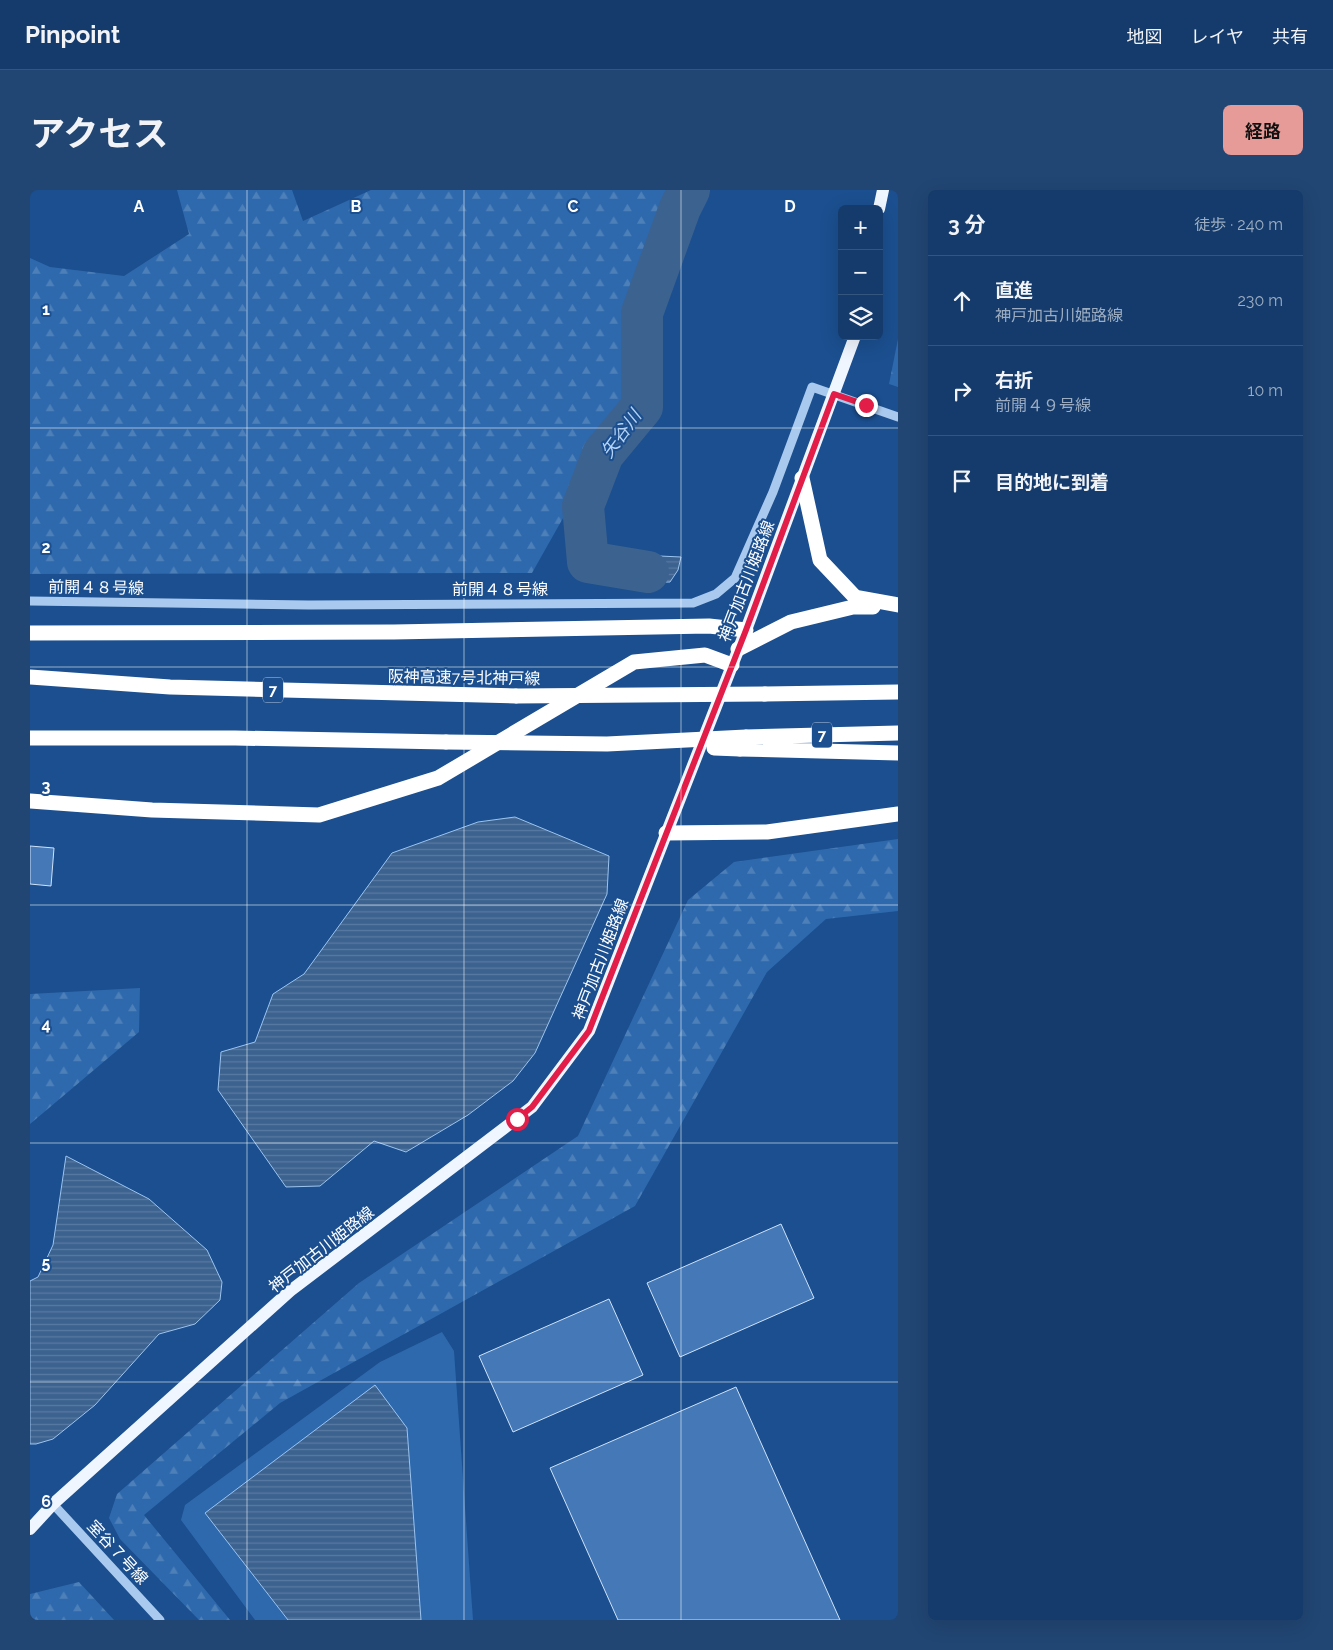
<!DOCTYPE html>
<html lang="ja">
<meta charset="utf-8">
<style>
:root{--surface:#143b6b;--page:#214673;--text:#f1f3f6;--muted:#9dadc1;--line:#33557e;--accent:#e69b98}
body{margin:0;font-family:Raleway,"Noto Sans JP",sans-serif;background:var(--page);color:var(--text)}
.controls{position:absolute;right:15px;top:15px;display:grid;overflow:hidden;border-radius:8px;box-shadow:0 5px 20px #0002}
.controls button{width:45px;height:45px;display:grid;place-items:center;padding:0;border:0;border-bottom:1px solid var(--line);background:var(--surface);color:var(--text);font:25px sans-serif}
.stop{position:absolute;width:15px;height:15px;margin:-11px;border:4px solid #e11d48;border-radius:50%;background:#fff}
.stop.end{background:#e11d48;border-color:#fff;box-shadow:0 1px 5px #0008}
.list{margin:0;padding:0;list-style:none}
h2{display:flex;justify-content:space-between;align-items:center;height:65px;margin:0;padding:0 20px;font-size:21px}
h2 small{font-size:16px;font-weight:400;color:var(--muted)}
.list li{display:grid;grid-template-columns:32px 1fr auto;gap:15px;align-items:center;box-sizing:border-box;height:90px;padding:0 20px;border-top:1px solid var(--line)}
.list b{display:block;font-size:19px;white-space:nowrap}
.list p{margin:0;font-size:16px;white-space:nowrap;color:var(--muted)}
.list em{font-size:16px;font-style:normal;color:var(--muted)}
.icon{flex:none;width:28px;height:28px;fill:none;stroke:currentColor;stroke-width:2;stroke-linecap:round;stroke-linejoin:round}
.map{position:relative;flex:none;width:868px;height:1430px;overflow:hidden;border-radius:8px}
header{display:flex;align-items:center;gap:30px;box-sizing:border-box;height:70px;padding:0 25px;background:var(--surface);border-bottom:1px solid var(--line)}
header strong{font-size:24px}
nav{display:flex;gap:28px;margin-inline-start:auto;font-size:18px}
.intro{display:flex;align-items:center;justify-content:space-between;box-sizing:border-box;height:120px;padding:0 30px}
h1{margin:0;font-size:35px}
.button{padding:12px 22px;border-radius:8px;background:var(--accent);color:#111;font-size:18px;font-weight:700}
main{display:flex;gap:30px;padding:0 30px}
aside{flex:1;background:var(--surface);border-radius:8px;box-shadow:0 5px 20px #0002}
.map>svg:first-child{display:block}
</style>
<header>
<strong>Pinpoint</strong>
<nav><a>地図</a><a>レイヤ</a><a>共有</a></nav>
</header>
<div class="intro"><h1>アクセス</h1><a class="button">経路</a></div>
<main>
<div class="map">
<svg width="868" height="1430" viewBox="0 0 868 1430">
<defs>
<pattern id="forest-firs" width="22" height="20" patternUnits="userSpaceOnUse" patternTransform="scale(1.25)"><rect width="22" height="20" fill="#2e69ad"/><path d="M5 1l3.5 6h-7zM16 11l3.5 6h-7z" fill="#4d80b9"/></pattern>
<pattern id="water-rules" width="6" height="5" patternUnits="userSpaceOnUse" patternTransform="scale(1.25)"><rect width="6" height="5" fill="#3c6290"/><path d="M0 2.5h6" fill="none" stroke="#597aa1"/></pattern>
</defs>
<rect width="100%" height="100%" fill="#1b4f8f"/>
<path fill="#2e69ad" d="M412 1142 424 1161 443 1430H391L377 1238 175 1323 258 1430H225L151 1330 155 1315 350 1172Z"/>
<path fill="url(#forest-firs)" d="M147 0H262L273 31 341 0H661L594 220 502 383 0 384V68L20 77 94 86 159 44Z
M868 149V197L859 194Z
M868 649V721L796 729 737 782 605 1016 250 1213 114 1325 200 1430H169L90 1349 79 1328 87 1304 329 1093 548 946 658 710 704 672Z
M110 798 109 842 0 934V804Z
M49 1392 84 1430H0V1404Z"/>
<path fill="url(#water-rules)" stroke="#9cc4f0" d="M565 363 651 367 648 380 640 392 584 393Z
M485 627 579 666 577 704 505 863 483 891 438 925 376 962 344 951 290 996 256 997 188 900 191 862 225 852 243 804 274 784 362 663 448 632Z
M36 966 119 1009 177 1060 192 1092 190 1110 165 1134 129 1144 65 1215 23 1249 6 1254H0V1091L8 1087 23 1055Z
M345 1195 377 1238 391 1430H258L175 1323Z"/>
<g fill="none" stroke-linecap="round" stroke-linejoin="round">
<path stroke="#3c6290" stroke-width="42" d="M618 382 558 372 553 316 573 264 612 217V123L650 18 659 0"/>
</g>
<path fill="#4478b7" stroke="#cfe3fa" d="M0 656 24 658 21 696 0 694Z
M751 1034 784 1108 650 1167 617 1093Z
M579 1109 613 1185 483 1242 449 1166Z
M706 1197 810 1430H588L520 1278Z"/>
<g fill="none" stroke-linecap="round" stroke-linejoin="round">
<path stroke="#a9c9ee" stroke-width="9" d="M0 411 279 415 663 413 686 404 705 388 743 302 782 197 868 227
M23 1314 130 1430"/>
<path stroke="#f0f6ff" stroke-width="12" d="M849 19 853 0
M0 1339 23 1314 260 1101 502 917 559 841 716 440 825 146"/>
<path stroke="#fff" stroke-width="15" d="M772 288 790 370 825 407 868 415
M0 443 364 442 679 436 716 440
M708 459 761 432 823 417H843
M0 487 140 497 486 506
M735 504 868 502
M716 547 868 543
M0 548H205L416 552
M710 559 868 563
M0 611 122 620 289 625 408 588 604 472 675 465 702 475
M636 643 737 642 868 624"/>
<path stroke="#fff" stroke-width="15" d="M486 506 735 504
M416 552 577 554 716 547
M684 558 710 559"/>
</g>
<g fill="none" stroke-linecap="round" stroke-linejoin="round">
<path stroke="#e11d48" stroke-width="6" d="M487 929 502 917 559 841 716 440 804 204 836 215"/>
</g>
<path fill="none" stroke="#fff" stroke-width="1" stroke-opacity="0.55" d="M217 0V1430M434 0V1430M651 0V1430M0 238H868M0 477H868M0 715H868M0 953H868M0 1192H868"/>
<g text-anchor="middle" stroke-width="4" stroke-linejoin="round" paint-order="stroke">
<g fill="#1b4f8f" stroke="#bbcadd" stroke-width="1">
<rect x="233" y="487.5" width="20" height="25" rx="4"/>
<rect x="782" y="532.5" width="20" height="25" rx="4"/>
</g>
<g font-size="15" font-weight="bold" fill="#fff">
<text x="243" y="505">7</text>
<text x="792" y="550">7</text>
</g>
<g font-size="16" fill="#fff" stroke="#1b4f8f">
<text transform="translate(716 391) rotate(-69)" y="6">神戸加古川姫路線</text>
<text transform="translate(66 397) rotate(1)" y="6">前開４８号線</text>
<text x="470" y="405">前開４８号線</text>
<text transform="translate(434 487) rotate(1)" y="6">阪神高速7号北神戸線</text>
<text transform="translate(570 769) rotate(-69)" y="6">神戸加古川姫路線</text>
<text transform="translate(291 1059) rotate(-38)" y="6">神戸加古川姫路線</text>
<text transform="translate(88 1362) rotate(47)" y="6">室谷７号線</text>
</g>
<g font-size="18" font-style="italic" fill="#b5d3f5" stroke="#1b4f8f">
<text transform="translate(591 244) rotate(-54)" y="6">矢谷川</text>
</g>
</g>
<g font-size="16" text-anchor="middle" font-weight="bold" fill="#fff" stroke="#1b4f8f" stroke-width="4" stroke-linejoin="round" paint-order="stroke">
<text x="109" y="22">A</text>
<text x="326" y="22">B</text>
<text x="543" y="22">C</text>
<text x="760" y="22">D</text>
<text x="16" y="125">1</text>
<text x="16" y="363">2</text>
<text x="16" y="602">3</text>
<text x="16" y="840">4</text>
<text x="16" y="1078">5</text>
<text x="16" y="1317">6</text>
</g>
</svg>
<div class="controls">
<button>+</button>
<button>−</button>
<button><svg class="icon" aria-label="layers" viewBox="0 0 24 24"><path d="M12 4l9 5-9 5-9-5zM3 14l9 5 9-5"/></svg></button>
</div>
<div class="stop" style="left:487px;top:929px"></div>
<div class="stop end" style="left:836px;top:215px"></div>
</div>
<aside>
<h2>3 分<small>徒歩 · 240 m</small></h2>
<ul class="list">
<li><svg class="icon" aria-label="ahead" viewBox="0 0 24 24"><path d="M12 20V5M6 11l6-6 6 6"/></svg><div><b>直進</b><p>神戸加古川姫路線</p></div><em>230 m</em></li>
<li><svg class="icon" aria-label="right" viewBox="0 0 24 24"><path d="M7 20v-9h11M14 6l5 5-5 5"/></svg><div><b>右折</b><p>前開４９号線</p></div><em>10 m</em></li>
<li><svg class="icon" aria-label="arrive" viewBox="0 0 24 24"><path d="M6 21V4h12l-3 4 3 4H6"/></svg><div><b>目的地に到着</b></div></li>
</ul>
</aside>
</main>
